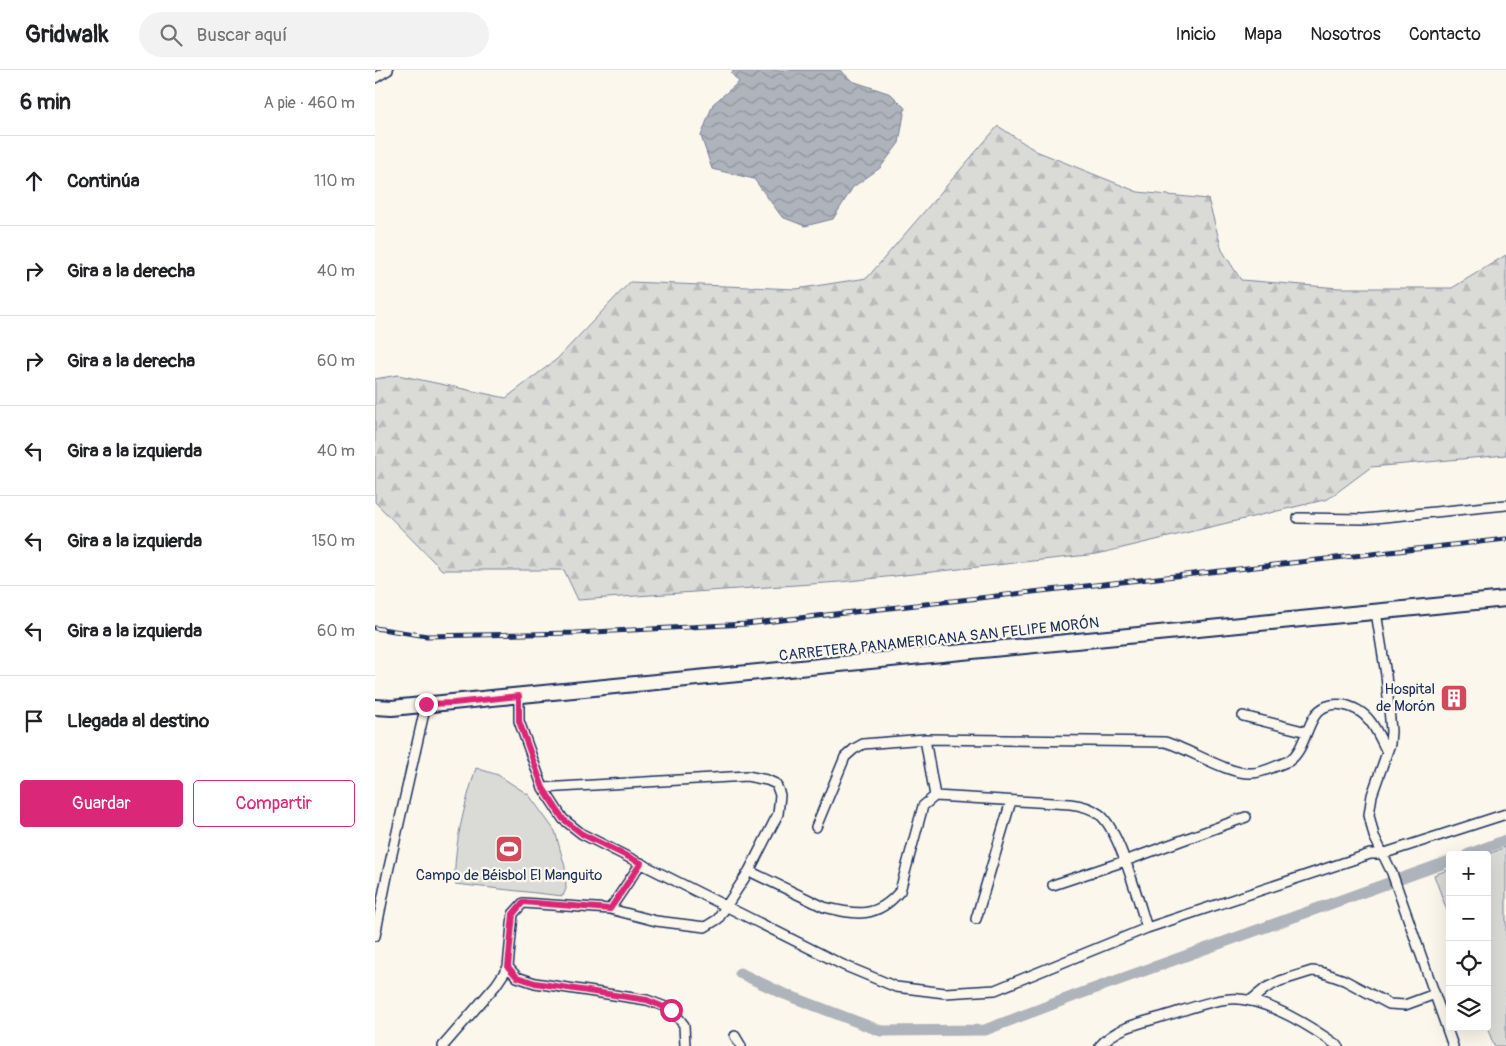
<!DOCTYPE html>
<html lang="es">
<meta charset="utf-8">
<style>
:root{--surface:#fff;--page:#f2f2f2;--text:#202124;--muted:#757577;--line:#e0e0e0;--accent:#db2777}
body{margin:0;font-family:Pangolin,sans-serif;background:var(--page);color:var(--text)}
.controls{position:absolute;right:15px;bottom:15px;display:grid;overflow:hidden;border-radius:5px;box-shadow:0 5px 20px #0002}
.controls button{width:45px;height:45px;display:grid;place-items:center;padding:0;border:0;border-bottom:1px solid var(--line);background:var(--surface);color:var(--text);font:25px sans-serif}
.stop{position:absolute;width:15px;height:15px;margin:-11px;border:4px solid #db2777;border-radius:50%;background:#fff}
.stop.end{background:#db2777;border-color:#fff;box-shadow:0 1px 5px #0008}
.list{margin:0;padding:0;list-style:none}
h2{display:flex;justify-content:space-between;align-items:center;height:65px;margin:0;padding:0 20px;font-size:21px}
h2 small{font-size:16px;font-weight:400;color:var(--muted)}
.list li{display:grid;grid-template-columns:32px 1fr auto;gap:15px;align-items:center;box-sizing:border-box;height:90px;padding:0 20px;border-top:1px solid var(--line)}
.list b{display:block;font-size:19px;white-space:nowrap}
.list em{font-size:16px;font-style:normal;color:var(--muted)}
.actions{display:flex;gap:10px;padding:15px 20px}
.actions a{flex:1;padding:11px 0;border:1px solid var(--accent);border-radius:5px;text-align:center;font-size:18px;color:var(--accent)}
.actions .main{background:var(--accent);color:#fff}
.icon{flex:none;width:28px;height:28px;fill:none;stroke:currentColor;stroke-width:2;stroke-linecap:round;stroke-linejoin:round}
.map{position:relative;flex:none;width:1131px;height:976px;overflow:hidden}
header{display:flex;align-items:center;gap:30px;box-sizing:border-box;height:70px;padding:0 25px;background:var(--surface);border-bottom:1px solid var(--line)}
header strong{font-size:24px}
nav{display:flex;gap:28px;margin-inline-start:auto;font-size:18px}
.search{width:350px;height:45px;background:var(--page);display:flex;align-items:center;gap:12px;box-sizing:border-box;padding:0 18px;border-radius:28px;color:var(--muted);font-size:19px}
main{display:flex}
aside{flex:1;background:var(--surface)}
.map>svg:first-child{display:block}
</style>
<header>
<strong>Gridwalk</strong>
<div class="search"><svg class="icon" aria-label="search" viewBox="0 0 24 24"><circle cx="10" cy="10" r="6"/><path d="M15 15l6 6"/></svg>Buscar aquí</div>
<nav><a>Inicio</a><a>Mapa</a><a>Nosotros</a><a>Contacto</a></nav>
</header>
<main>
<aside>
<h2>6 min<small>A pie · 460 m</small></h2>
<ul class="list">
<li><svg class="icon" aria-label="ahead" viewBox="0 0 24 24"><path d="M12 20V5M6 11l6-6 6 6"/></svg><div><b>Continúa</b></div><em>110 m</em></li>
<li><svg class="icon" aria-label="right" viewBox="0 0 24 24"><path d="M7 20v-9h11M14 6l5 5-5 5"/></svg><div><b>Gira a la derecha</b></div><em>40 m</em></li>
<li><svg class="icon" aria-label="right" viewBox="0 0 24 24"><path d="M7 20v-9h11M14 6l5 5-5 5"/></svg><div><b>Gira a la derecha</b></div><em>60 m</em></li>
<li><svg class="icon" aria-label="left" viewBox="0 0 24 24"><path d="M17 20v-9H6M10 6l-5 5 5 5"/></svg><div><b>Gira a la izquierda</b></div><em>40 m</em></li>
<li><svg class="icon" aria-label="left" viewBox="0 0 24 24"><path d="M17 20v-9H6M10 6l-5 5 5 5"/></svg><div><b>Gira a la izquierda</b></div><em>150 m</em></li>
<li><svg class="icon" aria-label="left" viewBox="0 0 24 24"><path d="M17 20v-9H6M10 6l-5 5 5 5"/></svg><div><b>Gira a la izquierda</b></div><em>60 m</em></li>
<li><svg class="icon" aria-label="arrive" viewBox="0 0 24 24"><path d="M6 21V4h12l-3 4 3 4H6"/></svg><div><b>Llegada al destino</b></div></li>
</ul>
<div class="actions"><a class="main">Guardar</a><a>Compartir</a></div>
</aside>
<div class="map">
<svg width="1131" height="976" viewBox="0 0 1131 976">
<defs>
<pattern id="forest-firs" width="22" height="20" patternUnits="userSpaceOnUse" patternTransform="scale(1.25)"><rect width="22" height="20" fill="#dadad7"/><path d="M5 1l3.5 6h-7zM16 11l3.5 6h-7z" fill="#babbbb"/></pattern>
<pattern id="water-waves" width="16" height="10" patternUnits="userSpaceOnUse" patternTransform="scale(1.25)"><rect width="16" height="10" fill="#afb3bb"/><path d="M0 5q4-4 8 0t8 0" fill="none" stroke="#8e929b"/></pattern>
</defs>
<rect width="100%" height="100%" fill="#fbf7ec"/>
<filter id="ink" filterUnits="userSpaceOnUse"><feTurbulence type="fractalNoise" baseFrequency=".02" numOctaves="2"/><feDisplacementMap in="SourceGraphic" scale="10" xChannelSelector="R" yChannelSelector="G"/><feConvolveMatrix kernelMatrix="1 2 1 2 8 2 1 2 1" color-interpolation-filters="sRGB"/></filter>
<g filter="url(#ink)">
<path fill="url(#forest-firs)" stroke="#7a849a" d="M623 56 661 81 763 122 833 129 847 180 866 210 964 218H1077L1131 185V385L996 397 953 429 722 484 465 512 203 530 189 500H67L0 432V309L23 305 131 328 182 289 255 212 421 219 492 208Z"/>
<path fill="#dadad7" stroke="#7a849a" d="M101 698 123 705 154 725 180 761 190 797 191 819 188 826 80 814C78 776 90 734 101 698Z
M1131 777V976H1119L1112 957V785H1111Z
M1075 799V849L1059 805Z"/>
<path fill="url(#water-waves)" stroke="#747e96" d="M359 0H465L477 11 516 24 530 38 524 73 505 98 478 117 458 149 430 156 407 147 379 109 337 99 326 66 338 34 364 12 356 3Z"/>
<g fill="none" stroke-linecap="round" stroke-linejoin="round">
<path stroke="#afb3bb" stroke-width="11" d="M1092 785 1131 770
M365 903 407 923 506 961 610 960 707 923 1075 791"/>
<g stroke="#1b2f5e" stroke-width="12">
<path id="street" d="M0 8 13 0
M923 448 989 449 1131 435
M1001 542 1011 605 1016 661 1015 674 997 725 994 745 999 766 1017 803 1078 976
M144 626V651L168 718 188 749 207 764 468 895 521 917 570 923 620 920 772 858 995 784H1007L1131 744
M868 646 932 662
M168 718 372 706 392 710 401 714 405 725 403 744 374 801 343 849 330 857 281 851 235 839
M560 726 695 734C705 735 715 737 724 744 744 758 764 833 772 858
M441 757 470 687 479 679 488 674 550 669 790 672C815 679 853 705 877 703 889 703 902 695 914 691 928 681 930 662 939 647 952 626 982 634 995 651 1002 660 1007 672 1012 682
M374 801 449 837C481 845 502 849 525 821L548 736 560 726 550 669
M678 815 750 791 871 747
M601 849 636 731
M0 866 12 806 51 634
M133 897 142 907 160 913 272 930 296 939 309 955 310 976
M875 931 891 918 905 911 937 901 946 902 969 910 1014 934 1030 935 1060 924
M360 966 366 976
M68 976 121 915 133 897 138 844 148 833 235 839 266 793
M725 976C740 958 765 953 786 947 808 941 843 927 864 929 895 931 938 958 963 976"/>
</g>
<g stroke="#1b2f5e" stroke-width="18">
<path id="primary" d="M0 637 17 638 117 628 1131 529"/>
</g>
<use href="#street" stroke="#fbf7ec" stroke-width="9"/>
<use href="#primary" stroke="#fbf7ec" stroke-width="14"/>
<g stroke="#1b2f5e" stroke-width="5">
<path id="rail" d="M0 558 52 566 200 563 371 554 1131 469"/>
</g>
<use href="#rail" stroke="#fbf7ec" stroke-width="3" stroke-dasharray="9" stroke-linecap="butt"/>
</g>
</g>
<g fill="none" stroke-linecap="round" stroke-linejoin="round" filter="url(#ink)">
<path stroke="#db2777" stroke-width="6" d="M51 634 79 633 144 626V651L168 718 188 749 207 764 266 793 235 839 148 832 138 844 133 897 142 907 160 913 272 930 296 940"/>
</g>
<defs>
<g id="building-square" transform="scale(1.4375)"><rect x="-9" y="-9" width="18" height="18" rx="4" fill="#d1495b" stroke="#fbf7ec"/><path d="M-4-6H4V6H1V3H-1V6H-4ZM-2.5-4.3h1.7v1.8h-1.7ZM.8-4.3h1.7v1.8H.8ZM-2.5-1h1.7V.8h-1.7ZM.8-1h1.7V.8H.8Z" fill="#fff"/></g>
<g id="stadium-square" transform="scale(1.4375)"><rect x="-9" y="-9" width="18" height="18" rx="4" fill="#d1495b" stroke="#fbf7ec"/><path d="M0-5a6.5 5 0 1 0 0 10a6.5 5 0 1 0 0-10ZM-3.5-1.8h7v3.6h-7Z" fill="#fff"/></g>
</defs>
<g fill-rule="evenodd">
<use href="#building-square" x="1079" y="628"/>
<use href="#stadium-square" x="134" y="779"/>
</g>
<g text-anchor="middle" stroke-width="4.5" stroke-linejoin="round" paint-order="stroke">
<g font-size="15" fill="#1b2f5e" stroke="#fbf7ec">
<text transform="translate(564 569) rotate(-6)" y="5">CARRETERA PANAMERICANA SAN FELIPE MORÓN</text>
</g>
<g font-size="15" fill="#1b2f5e" stroke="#fbf7ec" text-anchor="end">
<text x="1060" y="624">Hospital<tspan x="1060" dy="17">de Morón</tspan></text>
<text x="134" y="810" text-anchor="middle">Campo de Béisbol El Manguito</text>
</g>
</g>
</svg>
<div class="controls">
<button>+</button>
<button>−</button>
<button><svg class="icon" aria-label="locate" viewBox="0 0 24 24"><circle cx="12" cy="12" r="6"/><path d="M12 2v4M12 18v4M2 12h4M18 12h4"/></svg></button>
<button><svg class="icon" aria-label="layers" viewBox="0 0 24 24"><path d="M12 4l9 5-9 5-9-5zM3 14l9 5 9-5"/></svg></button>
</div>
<div class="stop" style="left:296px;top:940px"></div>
<div class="stop end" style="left:51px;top:634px"></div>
</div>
</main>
